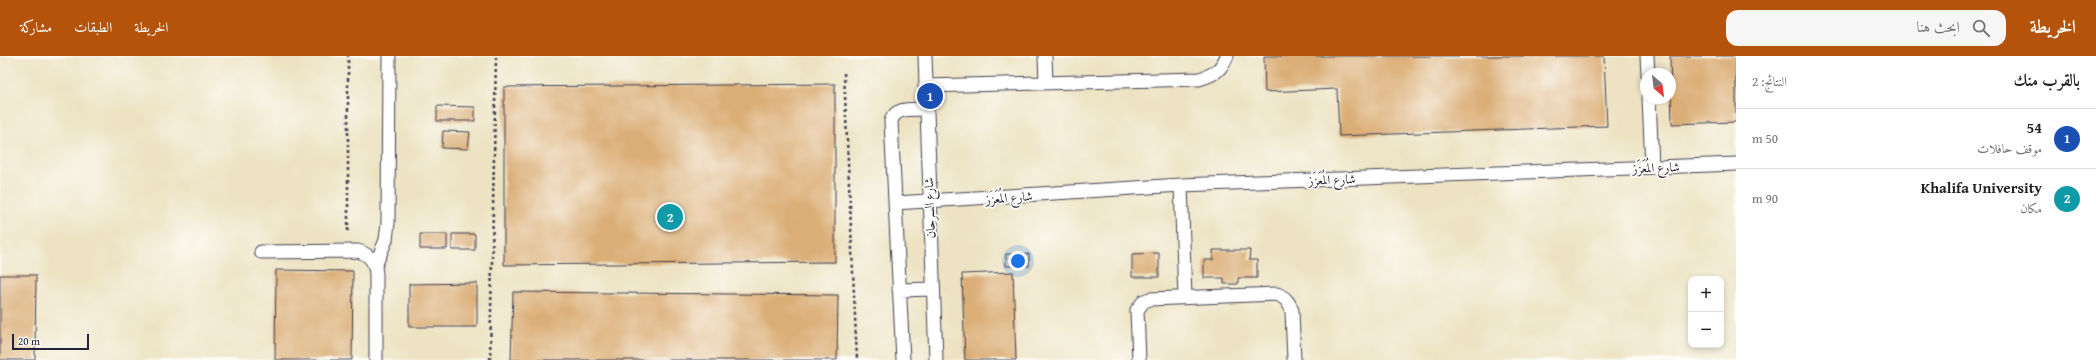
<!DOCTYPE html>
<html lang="ar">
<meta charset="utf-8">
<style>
:root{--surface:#fff;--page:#f6f6f6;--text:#202124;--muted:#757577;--line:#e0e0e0;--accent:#b45309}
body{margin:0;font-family:"Gentium Book Plus",Amiri,serif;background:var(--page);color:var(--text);direction:rtl}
.controls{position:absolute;right:12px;bottom:12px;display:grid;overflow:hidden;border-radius:8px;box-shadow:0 2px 6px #0003}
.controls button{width:36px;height:36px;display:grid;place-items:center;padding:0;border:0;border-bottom:1px solid var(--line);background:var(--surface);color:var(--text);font:20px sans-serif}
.compass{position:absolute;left:1640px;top:12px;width:36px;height:36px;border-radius:50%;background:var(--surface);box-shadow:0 2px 6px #0003;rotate:152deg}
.scale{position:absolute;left:12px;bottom:10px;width:77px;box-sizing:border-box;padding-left:4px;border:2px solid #22223b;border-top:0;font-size:11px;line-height:14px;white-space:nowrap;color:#22223b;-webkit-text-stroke:3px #fdfcf7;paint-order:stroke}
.you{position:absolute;left:1018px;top:205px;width:14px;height:14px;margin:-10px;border:3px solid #fff;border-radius:50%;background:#1a73e8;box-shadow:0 0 0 6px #1a73e833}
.badge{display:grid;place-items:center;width:26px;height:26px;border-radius:50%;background:var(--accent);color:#fff;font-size:13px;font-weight:700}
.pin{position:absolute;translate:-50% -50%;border:2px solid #fff;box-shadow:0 1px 4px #0006}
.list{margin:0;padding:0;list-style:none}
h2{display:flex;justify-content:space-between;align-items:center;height:52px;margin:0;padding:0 16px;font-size:17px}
h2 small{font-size:13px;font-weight:400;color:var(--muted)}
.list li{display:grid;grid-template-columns:26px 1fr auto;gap:12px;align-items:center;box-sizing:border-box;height:60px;padding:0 16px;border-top:1px solid var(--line)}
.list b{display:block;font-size:15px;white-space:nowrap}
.list p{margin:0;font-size:13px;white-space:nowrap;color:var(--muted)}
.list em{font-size:13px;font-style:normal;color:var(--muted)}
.icon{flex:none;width:22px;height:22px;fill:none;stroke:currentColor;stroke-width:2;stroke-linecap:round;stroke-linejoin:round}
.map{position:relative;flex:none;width:1736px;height:304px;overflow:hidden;direction:ltr}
header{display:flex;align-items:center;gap:24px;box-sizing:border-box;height:56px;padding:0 20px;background:var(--accent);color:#fff}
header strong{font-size:19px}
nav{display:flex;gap:22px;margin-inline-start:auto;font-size:14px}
.search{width:280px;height:36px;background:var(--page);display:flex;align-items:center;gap:10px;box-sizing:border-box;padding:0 14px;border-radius:12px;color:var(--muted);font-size:15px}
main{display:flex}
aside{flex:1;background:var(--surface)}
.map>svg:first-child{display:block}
</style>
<header>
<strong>الخريطة</strong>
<div class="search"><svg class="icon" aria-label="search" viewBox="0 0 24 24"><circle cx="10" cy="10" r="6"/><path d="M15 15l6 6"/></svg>ابحث هنا</div>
<nav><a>الخريطة</a><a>الطبقات</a><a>مشاركة</a></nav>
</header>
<main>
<aside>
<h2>بالقرب منك<small>النتائج: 2</small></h2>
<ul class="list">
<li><span class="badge" style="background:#1a4fb4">1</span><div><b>54</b><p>موقف حافلات</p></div><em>50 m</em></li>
<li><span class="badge" style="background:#0f9aa8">2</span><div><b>Khalifa University</b><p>مكان</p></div><em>90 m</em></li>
</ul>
</aside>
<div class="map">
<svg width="1736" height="304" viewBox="0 0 1736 304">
<rect width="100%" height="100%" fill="#fdfcf7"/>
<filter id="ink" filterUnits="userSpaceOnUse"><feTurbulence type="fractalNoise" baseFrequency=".025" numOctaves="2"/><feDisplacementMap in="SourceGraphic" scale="8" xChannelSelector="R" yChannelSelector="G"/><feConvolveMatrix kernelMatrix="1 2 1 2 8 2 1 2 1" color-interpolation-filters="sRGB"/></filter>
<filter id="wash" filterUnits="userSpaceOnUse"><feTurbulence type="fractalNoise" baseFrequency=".012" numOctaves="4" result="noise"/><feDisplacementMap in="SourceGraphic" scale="16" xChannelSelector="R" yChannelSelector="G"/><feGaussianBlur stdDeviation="0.9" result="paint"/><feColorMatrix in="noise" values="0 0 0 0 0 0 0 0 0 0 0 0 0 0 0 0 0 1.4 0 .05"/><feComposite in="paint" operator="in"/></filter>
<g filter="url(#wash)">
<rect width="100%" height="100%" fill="#ede3c3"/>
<g id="blocks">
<path fill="#dbae77" d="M1264 0H1604L1607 70 1339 80 1337 33 1265 36Z
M1670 0H1736V66L1672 68Z
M835 28V206L504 209V31Z
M437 50 475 51V65H437Z
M443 75 470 76 468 93 442 92Z
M420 178H447V193H420Z
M452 178H475V194H452Z
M1213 194H1250L1249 204H1257V222H1238V228H1224V222H1204V204H1213Z
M1159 197V221H1132V198Z
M1006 198H1029V210H1006Z
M276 214 353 215 352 304H275Z
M1013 216 1016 304H965L962 218Z
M0 219H36L35 304H0Z
M477 227V271H409V228Z
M513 236 838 239 837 304H511Z"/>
</g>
</g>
<g filter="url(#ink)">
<use href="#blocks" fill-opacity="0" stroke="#403f4f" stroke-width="1"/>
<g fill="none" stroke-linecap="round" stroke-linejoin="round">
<g stroke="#403f4f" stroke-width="15">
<path id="lane" d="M925 0 936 304
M1045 0 1046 27
M1647 0 1648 18
M925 30 1199 23C1214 19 1221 14 1227 0
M1649 42 1652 111
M1181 129 1185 242
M895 147 1181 129 1736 108
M261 196 358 195C370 199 375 205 376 218V304
M375 210 386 184 388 167 389 0
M899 234 932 233
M903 304 891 65C896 50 913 54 926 53
M1139 304 1137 254 1144 245 1150 243 1277 238C1286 242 1289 246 1292 255L1294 304"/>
</g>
<path stroke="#403f4f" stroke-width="2.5" stroke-dasharray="3 3" stroke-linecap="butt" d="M844 17 857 304
M348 175V0
M490 304 496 0"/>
<use href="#lane" stroke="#fff" stroke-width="13"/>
</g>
</g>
<g text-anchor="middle" stroke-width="3.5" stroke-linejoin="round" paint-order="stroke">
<g font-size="13" fill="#22223b" stroke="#fdfcf7">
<text transform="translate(1656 111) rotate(-2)" y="5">شارع المُعَزَز</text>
<text transform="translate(1332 123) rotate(-2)" y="5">شارع المُعَزَز</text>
<text transform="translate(1009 141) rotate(-4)" y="5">شارع المُعَزَز</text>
<text transform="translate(929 152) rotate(-92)" y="5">شارع السرحان</text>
</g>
</g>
</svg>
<div class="controls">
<button>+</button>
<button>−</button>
</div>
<svg class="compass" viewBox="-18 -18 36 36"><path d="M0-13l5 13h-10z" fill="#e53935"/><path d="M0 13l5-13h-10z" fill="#757577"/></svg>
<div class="scale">20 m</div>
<div class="you"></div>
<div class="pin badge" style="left:930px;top:40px;background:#1a4fb4">1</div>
<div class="pin badge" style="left:670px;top:161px;background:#0f9aa8">2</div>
</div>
</main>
